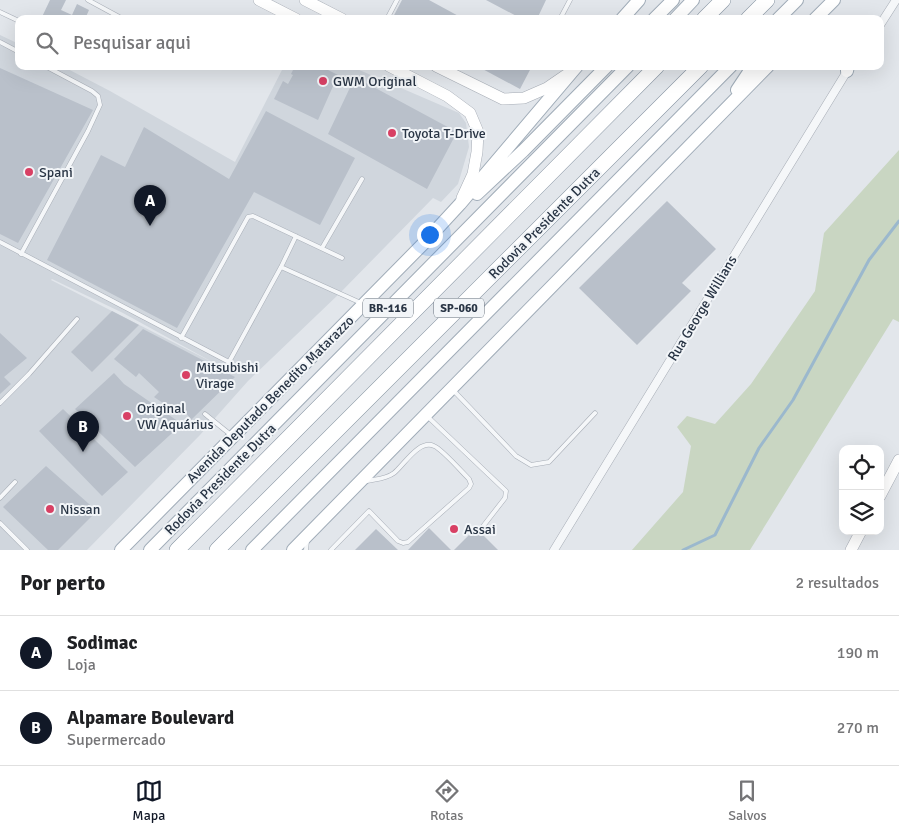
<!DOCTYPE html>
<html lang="pt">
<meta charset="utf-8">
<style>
:root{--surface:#fff;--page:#f6f6f6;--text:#202124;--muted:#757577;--line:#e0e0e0;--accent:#111827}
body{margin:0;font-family:Signika,sans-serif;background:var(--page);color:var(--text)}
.controls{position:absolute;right:15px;bottom:15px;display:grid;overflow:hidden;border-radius:10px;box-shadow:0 5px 20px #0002}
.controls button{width:45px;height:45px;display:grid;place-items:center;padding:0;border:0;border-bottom:1px solid var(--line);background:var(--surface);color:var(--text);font:25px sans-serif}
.you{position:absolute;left:429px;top:234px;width:18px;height:18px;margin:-12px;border:4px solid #fff;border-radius:50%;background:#1a73e8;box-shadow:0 0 0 8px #1a73e833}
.badge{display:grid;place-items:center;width:32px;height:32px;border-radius:50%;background:var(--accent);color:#fff;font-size:16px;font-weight:700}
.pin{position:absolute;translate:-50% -41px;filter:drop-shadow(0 1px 2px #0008)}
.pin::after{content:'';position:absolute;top:26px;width:18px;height:15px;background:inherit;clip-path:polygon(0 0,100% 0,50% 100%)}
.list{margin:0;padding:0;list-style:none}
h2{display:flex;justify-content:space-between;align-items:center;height:65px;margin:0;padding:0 20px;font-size:21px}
h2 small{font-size:16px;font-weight:400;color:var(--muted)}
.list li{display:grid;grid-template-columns:32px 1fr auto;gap:15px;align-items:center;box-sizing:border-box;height:75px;padding:0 20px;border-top:1px solid var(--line)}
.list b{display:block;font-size:19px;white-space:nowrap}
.list p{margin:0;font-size:16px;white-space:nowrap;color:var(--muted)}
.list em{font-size:16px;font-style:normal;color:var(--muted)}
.icon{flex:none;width:28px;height:28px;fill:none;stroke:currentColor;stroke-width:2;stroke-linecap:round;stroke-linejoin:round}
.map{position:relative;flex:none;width:899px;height:550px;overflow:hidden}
.search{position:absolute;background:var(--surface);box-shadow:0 5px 20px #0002;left:15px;right:15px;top:15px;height:55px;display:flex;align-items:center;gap:12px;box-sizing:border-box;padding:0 18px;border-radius:10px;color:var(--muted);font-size:19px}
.sheet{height:215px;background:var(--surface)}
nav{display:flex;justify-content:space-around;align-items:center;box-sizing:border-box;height:70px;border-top:1px solid var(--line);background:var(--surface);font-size:14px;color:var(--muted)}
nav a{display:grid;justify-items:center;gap:2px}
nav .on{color:var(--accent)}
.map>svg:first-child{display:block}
</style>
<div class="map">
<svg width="899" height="550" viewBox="0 0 899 550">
<rect width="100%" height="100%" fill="#e2e6eb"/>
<path fill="#d0d6dd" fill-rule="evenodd" d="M0 35 19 44V66H62L110 91 235 162 284 66H350L459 113 466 123 469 147 458 184 441 202 433 198 340 293 248 381 200 435 87 550H0ZM52 279 123 313 216 364 51 280Z"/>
<path fill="#c9d6c2" d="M899 150V322L893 319 750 550H632L683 492 691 446 677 427 687 416 715 424 751 384 815 291 824 233Z"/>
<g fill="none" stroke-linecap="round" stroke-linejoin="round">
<path stroke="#9bb8cd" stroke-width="3" d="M683 550 715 535 759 448 793 400 869 260 899 221"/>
</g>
<path fill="#b9c0ca" d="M50 0H66L61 10 72 15 77 4 89 10 85 19H41Z
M402 0H429L464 19H392Z
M486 0H546L537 19H522Z
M295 66H320L338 75 318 120 274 99 283 81 288 84 293 75 291 74Z
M477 66H532L520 89Z
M0 68 93 110 18 243 0 234Z
M355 77 457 132 427 189 328 134Z
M266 111 355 158 320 225 254 192 177 328 47 260 101 155 125 167 144 127 229 179Z
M667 201 716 249 682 283 691 291 637 345 579 288Z
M112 311 139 325 92 372 71 352Z
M143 329 235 377 191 420 184 410 179 414 154 397 159 392 139 373 136 377 114 359Z
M0 333 27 358 4 377 11 384 0 394Z
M114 373 124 384 182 424 135 467 75 409Z
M63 409 128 472 102 496 39 431Z
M46 466 97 511 58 550H48L3 507Z
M429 528 451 550H408Z
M476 528 498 550H454Z
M376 529 398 550H355Z"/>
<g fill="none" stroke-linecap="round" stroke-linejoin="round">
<g stroke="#a7adb6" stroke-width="5">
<path id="lane" d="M88 0 123 19
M0 12 19 21
M387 19 397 0
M560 19 570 0
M0 42 19 52
M108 66H109
M0 242 229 362 281 267 296 236
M322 248 362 179
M21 254 88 131 100 105 98 96 92 91 45 66
M281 267 361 303
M181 338 248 217 253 216 342 258
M453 390 516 456 531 465 549 462 595 413
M0 403 29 374 77 319
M205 414 231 435
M427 416 506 491 505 498 484 525
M0 498 15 482
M0 523 27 550
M306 550 307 541
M331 550 369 511 398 541 403 543 408 542 469 488 471 484 469 479C462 472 442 449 434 446 419 439 404 465 394 473 386 479 377 479 367 481"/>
</g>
<g stroke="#a7adb6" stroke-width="9">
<path id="street" d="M880 25 896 0
M554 550 849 68"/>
</g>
<g stroke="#a7adb6" stroke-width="12">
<path id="secondary" d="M259 0 296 19
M305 0 342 19
M389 66 447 96 470 113 478 132 477 152 473 174 462 198
M436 66 503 99 524 98 547 88 566 75
M880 496 899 460
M851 550 861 531"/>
</g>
<g stroke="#a0acb8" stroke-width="14">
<path id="primary" d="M622 19 639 0
M654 19 673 0
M675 19 693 0
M778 19 797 0
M815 19 834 0
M847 71 848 66
M737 90 753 66
M477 194 523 151 607 66
M121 550 424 243 460 204 577 66
M150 550 628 66
M252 550 731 66
M293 550 768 66"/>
</g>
<g stroke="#8895a3" stroke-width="16">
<path id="highway" d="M704 19 723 0
M748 19 767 0
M177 550 657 66
M217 550 701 66"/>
</g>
<use href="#lane" stroke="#f5f7f9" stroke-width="4"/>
<use href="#street" stroke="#f5f7f9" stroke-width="8"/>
<use href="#secondary" stroke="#fff" stroke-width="11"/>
<use href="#primary" stroke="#fff" stroke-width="12"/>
<use href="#highway" stroke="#fff" stroke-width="15"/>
</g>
<g fill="#d84064" stroke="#f2f5f8" stroke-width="2">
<circle cx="323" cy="81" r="5"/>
<circle cx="392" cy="133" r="5"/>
<circle cx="29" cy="172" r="5"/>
<circle cx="186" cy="375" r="5"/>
<circle cx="127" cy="416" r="5"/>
<circle cx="50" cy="509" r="5"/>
<circle cx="454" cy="529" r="5"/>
</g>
<g text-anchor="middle" stroke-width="4" stroke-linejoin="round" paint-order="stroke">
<g fill="#f2f5f8" stroke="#656f7b" stroke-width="1">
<rect x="363" y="298.5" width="50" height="19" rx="4"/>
<rect x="434" y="298.5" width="50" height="19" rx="4"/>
</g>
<g font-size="12" font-weight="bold" fill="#293545">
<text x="388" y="312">BR-116</text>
<text x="459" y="312">SP-060</text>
</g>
<g font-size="14" fill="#293545" stroke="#f2f5f8" text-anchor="start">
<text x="333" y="86">GWM Original</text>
<text x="402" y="138">Toyota T-Drive</text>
<text x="39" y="177">Spani</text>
<text x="196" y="372">Mitsubishi<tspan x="196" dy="16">Virage</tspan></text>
<text x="137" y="413">Original<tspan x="137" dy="16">VW Aquárius</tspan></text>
<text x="60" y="514">Nissan</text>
<text x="464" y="534">Assai</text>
</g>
<g font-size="14" fill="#293545" stroke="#f2f5f8">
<text transform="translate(544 223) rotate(-45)" y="5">Rodovia Presidente Dutra</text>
<text transform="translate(702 308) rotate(-59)" y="5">Rua George Willians</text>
<text transform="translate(270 399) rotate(-45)" y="5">Avenida Deputado Benedito Matarazzo</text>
<text transform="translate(220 479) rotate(-45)" y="5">Rodovia Presidente Dutra</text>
</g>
</g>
</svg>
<div class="controls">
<button><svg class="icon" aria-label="locate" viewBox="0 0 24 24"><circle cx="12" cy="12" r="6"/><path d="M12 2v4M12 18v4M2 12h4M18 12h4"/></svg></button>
<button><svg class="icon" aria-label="layers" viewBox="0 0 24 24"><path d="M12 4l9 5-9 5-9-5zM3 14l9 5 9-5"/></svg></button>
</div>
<div class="you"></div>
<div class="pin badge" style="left:150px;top:226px">A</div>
<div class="pin badge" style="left:83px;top:452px">B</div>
<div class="search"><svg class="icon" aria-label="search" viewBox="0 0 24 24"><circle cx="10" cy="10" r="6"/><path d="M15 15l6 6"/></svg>Pesquisar aqui</div>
</div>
<section class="sheet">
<h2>Por perto<small>2 resultados</small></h2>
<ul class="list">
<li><span class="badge">A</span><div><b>Sodimac</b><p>Loja</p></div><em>190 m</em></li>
<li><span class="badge">B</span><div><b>Alpamare Boulevard</b><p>Supermercado</p></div><em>270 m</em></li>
</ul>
</section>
<nav>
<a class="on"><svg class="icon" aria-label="map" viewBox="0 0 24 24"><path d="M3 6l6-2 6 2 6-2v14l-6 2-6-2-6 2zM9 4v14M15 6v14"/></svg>Mapa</a>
<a><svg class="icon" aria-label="directions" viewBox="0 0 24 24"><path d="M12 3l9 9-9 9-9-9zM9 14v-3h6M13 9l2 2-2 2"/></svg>Rotas</a>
<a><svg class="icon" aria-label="saved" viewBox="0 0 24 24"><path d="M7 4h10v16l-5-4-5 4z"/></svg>Salvos</a>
</nav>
